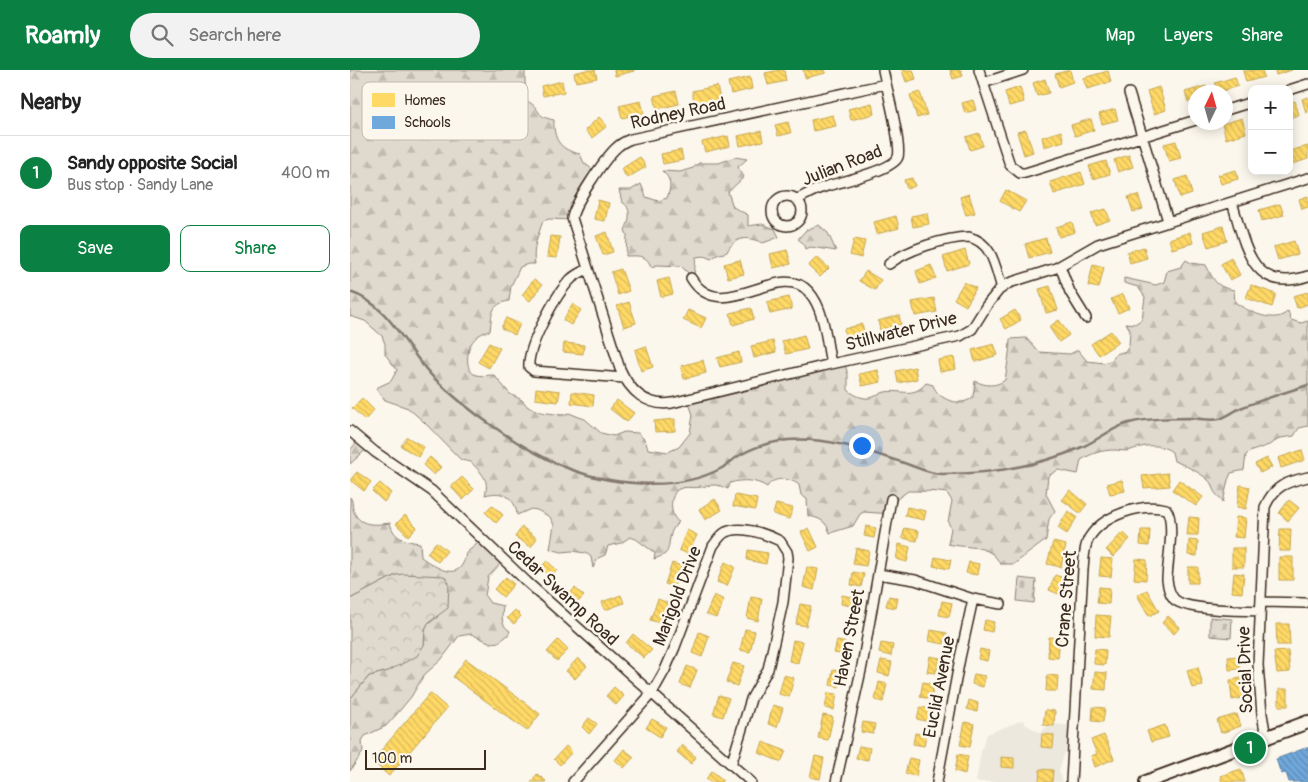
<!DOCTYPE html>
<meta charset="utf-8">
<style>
:root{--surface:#fff;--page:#f2f2f2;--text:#222;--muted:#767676;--line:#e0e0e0;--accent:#0b8043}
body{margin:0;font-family:Pangolin,sans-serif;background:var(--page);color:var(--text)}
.controls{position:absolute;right:15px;top:15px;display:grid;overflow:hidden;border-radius:10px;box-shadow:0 2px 12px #0003}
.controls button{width:45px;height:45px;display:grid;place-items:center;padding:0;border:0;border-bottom:1px solid var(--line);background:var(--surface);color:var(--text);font:25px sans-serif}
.compass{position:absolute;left:838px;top:15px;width:45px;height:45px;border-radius:50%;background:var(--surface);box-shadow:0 2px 12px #0003;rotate:5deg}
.scale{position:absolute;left:15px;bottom:12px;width:121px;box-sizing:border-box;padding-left:5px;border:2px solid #3b2a1e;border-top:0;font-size:14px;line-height:18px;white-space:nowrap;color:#3b2a1e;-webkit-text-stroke:4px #fbf7ec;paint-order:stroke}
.you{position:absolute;left:511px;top:375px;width:18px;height:18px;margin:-12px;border:4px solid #fff;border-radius:50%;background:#1a73e8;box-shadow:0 0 0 8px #1a73e833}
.badge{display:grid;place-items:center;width:32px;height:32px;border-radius:50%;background:var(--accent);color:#fff;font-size:16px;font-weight:700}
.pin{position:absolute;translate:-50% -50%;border:2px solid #fff;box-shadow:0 1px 5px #0006}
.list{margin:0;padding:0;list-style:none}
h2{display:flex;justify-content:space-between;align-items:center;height:65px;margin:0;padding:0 20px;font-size:21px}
h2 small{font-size:16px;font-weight:400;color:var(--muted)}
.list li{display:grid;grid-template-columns:32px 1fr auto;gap:15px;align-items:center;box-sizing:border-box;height:75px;padding:0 20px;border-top:1px solid var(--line)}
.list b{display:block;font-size:19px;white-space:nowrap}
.list p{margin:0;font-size:16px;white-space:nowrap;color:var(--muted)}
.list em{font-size:16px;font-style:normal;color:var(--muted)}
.actions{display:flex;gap:10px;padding:15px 20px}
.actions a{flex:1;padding:11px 0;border:1px solid var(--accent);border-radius:10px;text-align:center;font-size:18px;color:var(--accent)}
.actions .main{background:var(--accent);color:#fff}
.icon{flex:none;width:28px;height:28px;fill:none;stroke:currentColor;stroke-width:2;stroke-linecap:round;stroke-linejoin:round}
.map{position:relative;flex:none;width:958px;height:712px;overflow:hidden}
header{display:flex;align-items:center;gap:30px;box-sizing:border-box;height:70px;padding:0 25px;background:var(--accent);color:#fff}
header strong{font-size:24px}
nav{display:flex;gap:28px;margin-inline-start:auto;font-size:18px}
.search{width:350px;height:45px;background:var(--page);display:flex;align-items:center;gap:12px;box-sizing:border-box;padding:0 18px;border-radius:28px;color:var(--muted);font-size:19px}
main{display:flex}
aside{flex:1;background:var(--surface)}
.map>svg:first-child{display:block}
</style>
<header>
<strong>Roamly</strong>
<div class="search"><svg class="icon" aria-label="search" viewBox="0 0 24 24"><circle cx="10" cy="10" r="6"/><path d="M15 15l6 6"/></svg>Search here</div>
<nav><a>Map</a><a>Layers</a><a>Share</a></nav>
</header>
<main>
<aside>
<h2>Nearby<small></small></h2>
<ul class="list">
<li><span class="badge">1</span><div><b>Sandy opposite Social</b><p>Bus stop · Sandy Lane</p></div><em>400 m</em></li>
</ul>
<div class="actions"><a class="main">Save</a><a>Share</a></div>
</aside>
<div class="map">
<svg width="958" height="712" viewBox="0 0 958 712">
<defs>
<pattern id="forest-firs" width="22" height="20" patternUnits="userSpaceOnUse" patternTransform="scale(1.25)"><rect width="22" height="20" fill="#dfd9ce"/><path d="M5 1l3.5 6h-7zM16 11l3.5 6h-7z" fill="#c0bab0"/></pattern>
<pattern id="cemetery-stones" width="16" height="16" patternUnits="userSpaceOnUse" patternTransform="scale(1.25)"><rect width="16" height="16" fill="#dfd9ce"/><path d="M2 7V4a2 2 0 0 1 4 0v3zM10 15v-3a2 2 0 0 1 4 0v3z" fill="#c0bab0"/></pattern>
<pattern id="park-crowns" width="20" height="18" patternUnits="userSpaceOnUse" patternTransform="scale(1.25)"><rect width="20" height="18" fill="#dfd9ce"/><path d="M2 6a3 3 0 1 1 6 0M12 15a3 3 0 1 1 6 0" fill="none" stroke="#c0bab0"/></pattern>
<pattern id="homes-back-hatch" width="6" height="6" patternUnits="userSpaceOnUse" patternTransform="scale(1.25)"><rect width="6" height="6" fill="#ffd966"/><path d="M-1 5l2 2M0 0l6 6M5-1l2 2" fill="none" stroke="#dbba58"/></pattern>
<pattern id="schools-back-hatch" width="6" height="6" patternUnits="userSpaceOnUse" patternTransform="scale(1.25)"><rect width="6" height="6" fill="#6fa8dc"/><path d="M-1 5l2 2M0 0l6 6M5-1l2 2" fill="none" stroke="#5c89b2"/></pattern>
</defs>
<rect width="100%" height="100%" fill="#fbf7ec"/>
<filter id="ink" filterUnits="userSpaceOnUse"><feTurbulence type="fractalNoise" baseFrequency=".02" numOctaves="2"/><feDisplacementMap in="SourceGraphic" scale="10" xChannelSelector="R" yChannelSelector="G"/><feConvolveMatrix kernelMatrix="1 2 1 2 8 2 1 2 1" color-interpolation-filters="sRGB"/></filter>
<g filter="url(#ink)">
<path fill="#ede8dd" d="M673 650 675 654 691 663 695 658 704 654 724 656 709 700 713 712H626L631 681 637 664Z"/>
<path fill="url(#forest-firs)" stroke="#8d8276" d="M0 0H175V12L177 31C193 39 183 46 204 50 203 69 210 80 230 84L234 93 247 103 222 150 199 149 193 151C188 165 182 179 185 194H178L170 197 161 216 159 231C140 234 142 245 140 261 132 262 125 267 121 274 117 281 115 300 124 304 129 307 138 305 144 305L160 324 172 330 178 337 191 342 212 345 219 343 229 347 235 349 251 363 264 366 274 362 288 363 295 370 298 379 318 382 329 377 340 363 343 345 338 330 494 291 498 305V320C504 325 512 329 520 328 525 327 530 323 535 322 551 319 563 329 576 313L583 315C588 330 611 338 623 327L625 311C635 316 646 317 655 310 657 296 660 283 660 269L676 268 689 282 720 284 728 280 737 291 754 293 762 290 766 284 776 281 779 276 780 260 776 253 785 254 792 249 795 227 788 217 774 213V208L806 215 814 212 817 201 831 197 836 190 841 193 856 195C864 211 866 217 884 220L885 232C898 242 926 255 938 241L941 250 951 253 958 251V356L949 358 944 366 931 368 919 375 899 382 896 385 894 400 881 403 878 410 873 432C871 427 869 428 866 424 862 420 863 414 858 410 853 404 831 393 824 391L822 382C810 373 794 375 781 380 776 382 769 380 765 380 752 380 742 383 731 390L728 404 708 400 698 406 696 424 705 441 699 449 696 470 664 494H650C640 473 618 479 598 474L601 458 598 452 602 431 597 423C583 421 572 421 558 421L547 429 542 444 514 442 510 444 503 456 480 463C476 451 470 448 458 446L457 429 451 425 449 415C441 408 423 406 417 417 407 410 392 409 380 413L378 419C366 413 362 415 351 417 343 419 335 415 327 420 319 428 320 447 329 452 316 462 322 478 315 484 312 486 307 488 304 489L305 483 286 469 280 467 271 473 258 476 255 485 248 488 243 498 241 487 236 483 221 481 212 482 200 479 204 455 200 447 187 440 181 439 167 445C165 427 153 420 135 425 140 409 131 403 121 392L111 390 74 352 58 338 35 330 26 318 41 311 47 300 35 284V274L32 266 15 251 0 246Z
M385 87 397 89 388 97 394 107 378 122 383 137 398 145V156L412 154 425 159 429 167 413 173C397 166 385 166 377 182L367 185 361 189 354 186 346 187 344 205 342 207 331 196 307 195 301 197C297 184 287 186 276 186L277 165 275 160C280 151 282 137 272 132L269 120H281L291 114 296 127 308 131 317 128C321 117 322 109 312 101L330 102 343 98 349 93H369Z
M469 155 478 163 486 181 461 177 455 179 453 173 448 169 456 160Z
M10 369 20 376 0 394V380Z
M0 427C3 431 2 434 3 439 8 457 25 455 40 453 44 469 55 471 70 473L71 487C88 499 111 514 116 483L133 469 153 491 138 507 135 526 140 533 153 536C152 546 150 555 160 561L158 565 149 572 141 573 121 564 109 566 91 590 74 605 61 627 46 645 36 656 15 666 12 671 13 682 0 701V629L19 606 38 601 74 575C75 559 74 556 88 547L46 505 0 529Z"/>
<path fill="url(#cemetery-stones)" stroke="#8d8276" d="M669 508 686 510 684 533 667 531Z
M860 547 882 549 881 568 860 566Z"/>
<path fill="url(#park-crowns)" stroke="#8d8276" d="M53 504 94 506 99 513 98 538 78 553 75 559 74 575 67 586 38 601 19 606 0 629V529L46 505Z"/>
<path fill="url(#homes-back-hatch)" stroke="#c4a450" d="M236 0H245L247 8 226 12 224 3Z
M264 0H284V1L265 6Z
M430 0H434L436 11 418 15 415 3Z
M453 0H475L476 3 455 8Z
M552 0H563L566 9 556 12Z
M600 0H611L613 6 603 9Z
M720 0 723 12 709 17 705 4Z
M912 0 914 7 896 12 893 1Z
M925 0H942L926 5Z
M758 1 761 12 737 19 733 8Z
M400 7 402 19 381 24 378 12Z
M885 7 888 16 868 22 865 13Z
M695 9 699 23 687 26 683 13Z
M212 11 214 22 193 26 191 16Z
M367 16 370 29 345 35 342 21Z
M856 16 858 22H846V30L838 32 835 22Z
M670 17 674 32 659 36 655 22Z
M809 17 816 40 804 44 797 21Z
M326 21 329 34 307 39 304 26Z
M570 22 577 45 567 48 560 25Z
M958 27V42L956 43 952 29Z
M623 30 626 40 615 43 612 33Z
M291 31 294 43 272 48 269 36Z
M945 31 949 45 939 48V33Z
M522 33 524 44 501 50 498 39Z
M765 39 768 50 752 54 749 44Z
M483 45 486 56 463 61 461 50Z
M249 47 257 56 242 68 235 60Z
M892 48 896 63 876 69 872 54Z
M741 49 744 60 725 66 721 55Z
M438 52 441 63 428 66 425 55Z
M676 60 683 82 674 85 667 62Z
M411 61 413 71 390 76 388 66Z
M711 61 714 71 694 77 692 67Z
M629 63 633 76 620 80 616 67Z
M378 66 380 76 355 82 352 72Z
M826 71 831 88 819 91 814 74Z
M958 76V89L939 95V81Z
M331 80 333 90 313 94 311 84Z
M779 85 783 97 768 102 764 90Z
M290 87 296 97 277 108 271 99Z
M756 91 760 104 743 109 739 96Z
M886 100 888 109 871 114 868 105Z
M731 102 735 114 704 124 700 112Z
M837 106 842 124 830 128 825 110Z
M562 108 565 116 557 119 554 110Z
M656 120 676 131 669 142 650 131Z
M619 124 625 143 616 145 610 127Z
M788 125 793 139 783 142 778 127Z
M958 126V137L952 139 949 129Z
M248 130 259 133 255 151 244 149Z
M930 134 934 145 912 151 909 140Z
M756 139 760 150 745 155 741 143Z
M577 143 579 154 563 157 561 146Z
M546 146 549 158 527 164 524 152Z
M722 152 725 162 709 167 706 157Z
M873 156 877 171 858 177 853 162Z
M257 162 263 182 253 185 246 166Z
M840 162 843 173 822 179 819 169Z
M200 166 210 167 207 188 197 187Z
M696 168 700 182 679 188 675 174Z
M504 169 515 171 511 188 500 185Z
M944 171 948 184 928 190 924 177Z
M794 177 797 188 780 193 777 182Z
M437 180 441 194 423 198 420 184Z
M615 180 619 194 597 201 593 187Z
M467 187 479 198 470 207 458 196Z
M881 188 890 205 880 210 871 194Z
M390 190 394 204 378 208 374 194Z
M743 194 754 197 749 218 738 216Z
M581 195 586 208 570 214 566 201Z
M271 199 279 221 268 225 261 202Z
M516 201 531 210 525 220 509 211Z
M319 208 323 224 311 227 307 211Z
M184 209 192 215 180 231 172 225Z
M614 212 626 218 616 236 604 229Z
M901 215 926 224 922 237 896 228Z
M700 216 708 240 696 243 689 219Z
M958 222V234L947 238 943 226Z
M773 224 779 238 768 243 761 229Z
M439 227 442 239 420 244 417 232Z
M584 228 587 242 565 246 562 232Z
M279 232 286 253 274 257 267 236Z
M223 234 231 240 221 255 213 250Z
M401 238 404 249 383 255 380 243Z
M338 240 356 248 351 258 333 250Z
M665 240 671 250 656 259 650 249Z
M549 245 551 254 530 260 528 251Z
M156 248 170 254 165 265 151 258Z
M709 250 719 265 709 272 699 257Z
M512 254 515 265 496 269 494 259Z
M761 261 769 272 749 285 741 274Z
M454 265 458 279 436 284 432 271Z
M423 271 426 282 404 288 401 276Z
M139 273 150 278 139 298 128 292Z
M214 273 234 275 233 284 213 282Z
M644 274 648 285 625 292 622 280Z
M296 276 303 297 291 301 285 280Z
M389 282 391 292 370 297 367 288Z
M604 287 606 299 590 302 588 290Z
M353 290 356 303 334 309 331 296Z
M565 297 567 309 548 313 546 301Z
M528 300 531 312 512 316 509 304Z
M186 318 210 321 208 332 185 329Z
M222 322 244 325 243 336 221 333Z
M12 328 24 340 15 350 2 338Z
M267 330 284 343 277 352 260 339Z
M325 349V361L305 362 304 351Z
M57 367 74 377 68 387 51 376Z
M952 380 955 390 931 398 928 388Z
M80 387 91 397 84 405 73 395Z
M917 388 922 397 910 403 905 394Z
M7 402 21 412 14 421 0 410Z
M818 403 820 416 794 418 792 406Z
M112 407 124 419 113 430 101 417Z
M772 410 775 421 760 424 757 414Z
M829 410 853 427 846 436 822 420Z
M30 413 41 423 34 432 22 421Z
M890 415 900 417 896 439 887 437Z
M720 420 737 434 730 443 712 430Z
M385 425 407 429 405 440 383 436Z
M365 429 372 440 355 450 349 439Z
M939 430 949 438 938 451 929 443Z
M426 434 443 438 439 449 423 444Z
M142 435 153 445 146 453 135 442Z
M557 437 576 441 574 450 555 446Z
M718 441 727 447 717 464 708 458Z
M55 445 67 457 58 466 46 454Z
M839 447 849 448 848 465H837Z
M886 447 896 448 894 468 884 467Z
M516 456 526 458 524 468 514 466Z
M172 457 187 468 181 477 165 467Z
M459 458 468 477 460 481 451 462Z
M555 458 569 461 567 471 552 468Z
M930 459H941L940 481H929Z
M337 460 347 465 338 484 329 480Z
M791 460H800L799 476 790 475Z
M773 462 780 469 763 487 756 480Z
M839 470 848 471 847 486 838 485Z
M86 472 97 481 88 492 77 483Z
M703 472 716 475 711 497 697 494Z
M549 474 560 477 557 492 546 489Z
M506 478 519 481 516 496 503 494Z
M882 478H894V497H882Z
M398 480 418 483 416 494 397 490Z
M585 487 601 490 599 499 583 496Z
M929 487H943V510H929Z
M751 488 763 489 761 507 749 506Z
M786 489 797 490 796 510 784 509Z
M197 491 207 500 200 508 190 498Z
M375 492 385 497 377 516 367 512Z
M619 492 629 494 627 505 616 503Z
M322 493 331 496 324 517 315 514Z
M457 497 468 499 464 520 453 517Z
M838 497H848V513H838Z
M503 502 514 504 511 517 501 515Z
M884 503 894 504 892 523 882 522Z
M705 505 717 509 711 525 699 520Z
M156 507 164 514 153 527 144 519Z
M749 517 760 518 759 534 747 533Z
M225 518 234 526 226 534 218 525Z
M797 520 809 541 799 546 787 525Z
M271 525 274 533 255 540 252 532Z
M364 525 374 530 366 548 356 544Z
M492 525 507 528 505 537 491 534Z
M539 526 548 528 546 538 536 536Z
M401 527 412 529 408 551 397 548Z
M308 529 318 533 310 553 300 550Z
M592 531 602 533 599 547 589 545Z
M450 534 461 536 456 556 446 554Z
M165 540 171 546 164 554 157 548Z
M746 545 761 546 759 567 745 566Z
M818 546 830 557 824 564 812 553Z
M635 550 644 552 642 562 633 560Z
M926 554H939L940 575H927Z
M395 559 405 561 400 582 390 580Z
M581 560 597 563 594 574 579 571Z
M349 562 359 566 352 587 342 583Z
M283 564 302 580 294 588 276 573Z
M699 567 710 568 708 588 698 587Z
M208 570 218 580 207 591 197 582Z
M443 570 453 572 448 593 439 591Z
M487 571 498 573 496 585 484 583Z
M531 573 543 575 541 586 529 583Z
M630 579 639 581 637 591 628 589Z
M745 579 756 580 755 595 744 594Z
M938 581 940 602 927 603 924 582Z
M580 586 590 588 586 603 577 602Z
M888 586 890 599 879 600 878 587Z
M228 588 237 596 225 609 216 601Z
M116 589 190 644 177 661 103 607Z
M531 590 542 592 539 606 528 603Z
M383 593 394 596 387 616 376 612Z
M337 596 347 600 340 618 330 614Z
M848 597 853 616 842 618 837 600Z
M483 600 492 601 489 617 480 615Z
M745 602 757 603 756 620 743 619Z
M624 604 635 606 633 617 622 614Z
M434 605 444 608 439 627 429 624Z
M697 605 708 606 707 621H696Z
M891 608 893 628 882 630 880 610Z
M529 612 537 614 533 632 525 630Z
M573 612 584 614 581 629 570 627Z
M264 617 274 626 266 635 256 626Z
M929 619H938V636H929Z
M80 623 97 638 39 706 22 691Z
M478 623 487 624 484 640 475 638Z
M369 625 379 628 373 647 363 644Z
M619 630 628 633 627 642 617 639Z
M423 635 433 638 427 657 418 654Z
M570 637 582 639 579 652 567 649Z
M743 637 755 638 753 652 742 651Z
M695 640 705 641 704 656 693 655Z
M887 644 891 656 871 663 867 650Z
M473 645 483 647 478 670 468 668Z
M239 648 247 654 239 664 232 657Z
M302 649 316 657 310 667 296 658Z
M513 652 525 654 523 664 511 662Z
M615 652 624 654 620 677 610 675Z
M815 655 819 667 801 672 797 661Z
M565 663 576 665 574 676 563 674Z
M692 664 704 665 703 678 691 677Z
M754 665 764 689 745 697 741 686 747 684 741 670Z
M413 672 436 681 431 692 409 683Z
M332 675 346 687 341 694 327 682Z
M216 676 222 682 210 695 204 689Z
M509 676 520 678 518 690 506 688Z
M274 679 284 687 274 698 265 690Z
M608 684 618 686 615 704 605 701Z
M465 686 474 688 470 709 460 707Z
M651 687 664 688V698L651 697Z
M559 688 569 690 566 706 555 704Z
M690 699 703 700 702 712H689Z
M891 699 895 712H872L870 706Z
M362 701 373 710 371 712H360L356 709Z
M187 704 196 711 195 712H181Z"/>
<path fill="url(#schools-back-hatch)" stroke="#5f82a3" d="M958 677V712H939L936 703 931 704 926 689Z"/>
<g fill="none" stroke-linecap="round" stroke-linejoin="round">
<path stroke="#85796d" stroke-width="2.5" d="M0 222C41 235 56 280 84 308 116 340 169 377 210 395 256 415 325 423 370 399 378 395 384 388 392 384 406 376 421 372 438 370 478 367 514 380 551 392 564 396 579 404 592 404 639 404 689 396 732 377 748 370 763 357 779 353 800 348 821 348 843 348 850 349 861 351 869 349 877 347 885 340 893 337 914 329 936 322 958 315"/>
<g stroke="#3b2a1e" stroke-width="12">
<path id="street" d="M629 0 660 95 670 103H675L846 50
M633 13 673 0
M536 14 281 69C275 71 270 74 265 79 254 90 224 134 222 148L270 299C280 321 297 337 322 333L481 294 610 266 622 259 637 235 649 220 659 213 706 198 748 174 958 108
M939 20 958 14
M779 23 818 151
M876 40 902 32
M422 141a15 15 0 1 1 30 0a15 15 0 1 1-30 0Z
M446 130C454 126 462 121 471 118 485 113 543 101 548 87 552 76 536 15 533 0
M882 132C895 174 901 225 958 206
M539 194C558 179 595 168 619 167 643 173 645 197 652 218
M710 196 720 222 736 248
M237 199C232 202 225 205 221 209 206 224 177 277 179 297L184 301 274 308
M341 208C371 258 430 188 459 222 475 240 476 271 481 294
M0 361 25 382 82 421 177 512 401 712
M528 504 565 510 623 529 651 534
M911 532 955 533
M916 667 912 644 908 595 915 437C924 416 936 412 958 407
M223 712 302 623 315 600 325 577 363 476C367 471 370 465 376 462 392 455 416 464 430 471L437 482 438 488 433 532 418 599 401 629 381 695
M486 712 512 596 541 429
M587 712 610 588 623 529
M721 712 733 499C734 489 734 476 739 468 753 445 791 433 816 439 826 451 817 493 817 510 818 517 819 523 824 529 836 541 892 540 910 541"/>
</g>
<g stroke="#3b2a1e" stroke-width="16">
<path id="secondary" d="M796 712 958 652"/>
</g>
<use href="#street" stroke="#fbf7ec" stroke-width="9"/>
<use href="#secondary" stroke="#fbf7ec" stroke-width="12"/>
</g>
</g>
<g text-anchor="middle" stroke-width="5" stroke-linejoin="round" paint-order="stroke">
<g font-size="18" fill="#3b2a1e" stroke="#fbf7ec">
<text transform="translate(328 43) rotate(-12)" y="6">Rodney Road</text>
<text transform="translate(492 95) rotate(-21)" y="6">Julian Road</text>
<text transform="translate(551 261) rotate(-14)" y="6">Stillwater Drive</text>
<text transform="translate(213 523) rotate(43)" y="6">Cedar Swamp Road</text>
<text transform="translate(327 526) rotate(-69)" y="6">Marigold Drive</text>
<text transform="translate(716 529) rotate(-85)" y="6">Crane Street</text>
<text transform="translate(499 568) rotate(-79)" y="6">Haven Street</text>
<text transform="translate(895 600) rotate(-92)" y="6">Social Drive</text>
<text transform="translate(589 617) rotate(-79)" y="6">Euclid Avenue</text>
</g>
</g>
<rect x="12" y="12" width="166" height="58" rx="8" fill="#fbf7ec" stroke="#c1baae" stroke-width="1"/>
<rect x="22" y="23" width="23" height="14" fill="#ffd966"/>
<rect x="22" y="46" width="23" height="13" fill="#6fa8dc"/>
<g font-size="14" fill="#3b2a1e">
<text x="54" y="35">Homes</text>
<text x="54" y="57">Schools</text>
</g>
</svg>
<div class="controls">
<button>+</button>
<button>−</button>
</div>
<svg class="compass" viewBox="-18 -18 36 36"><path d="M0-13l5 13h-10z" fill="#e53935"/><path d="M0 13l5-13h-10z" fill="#767676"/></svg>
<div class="scale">100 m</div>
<div class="you"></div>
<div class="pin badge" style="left:900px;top:678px">1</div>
</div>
</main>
